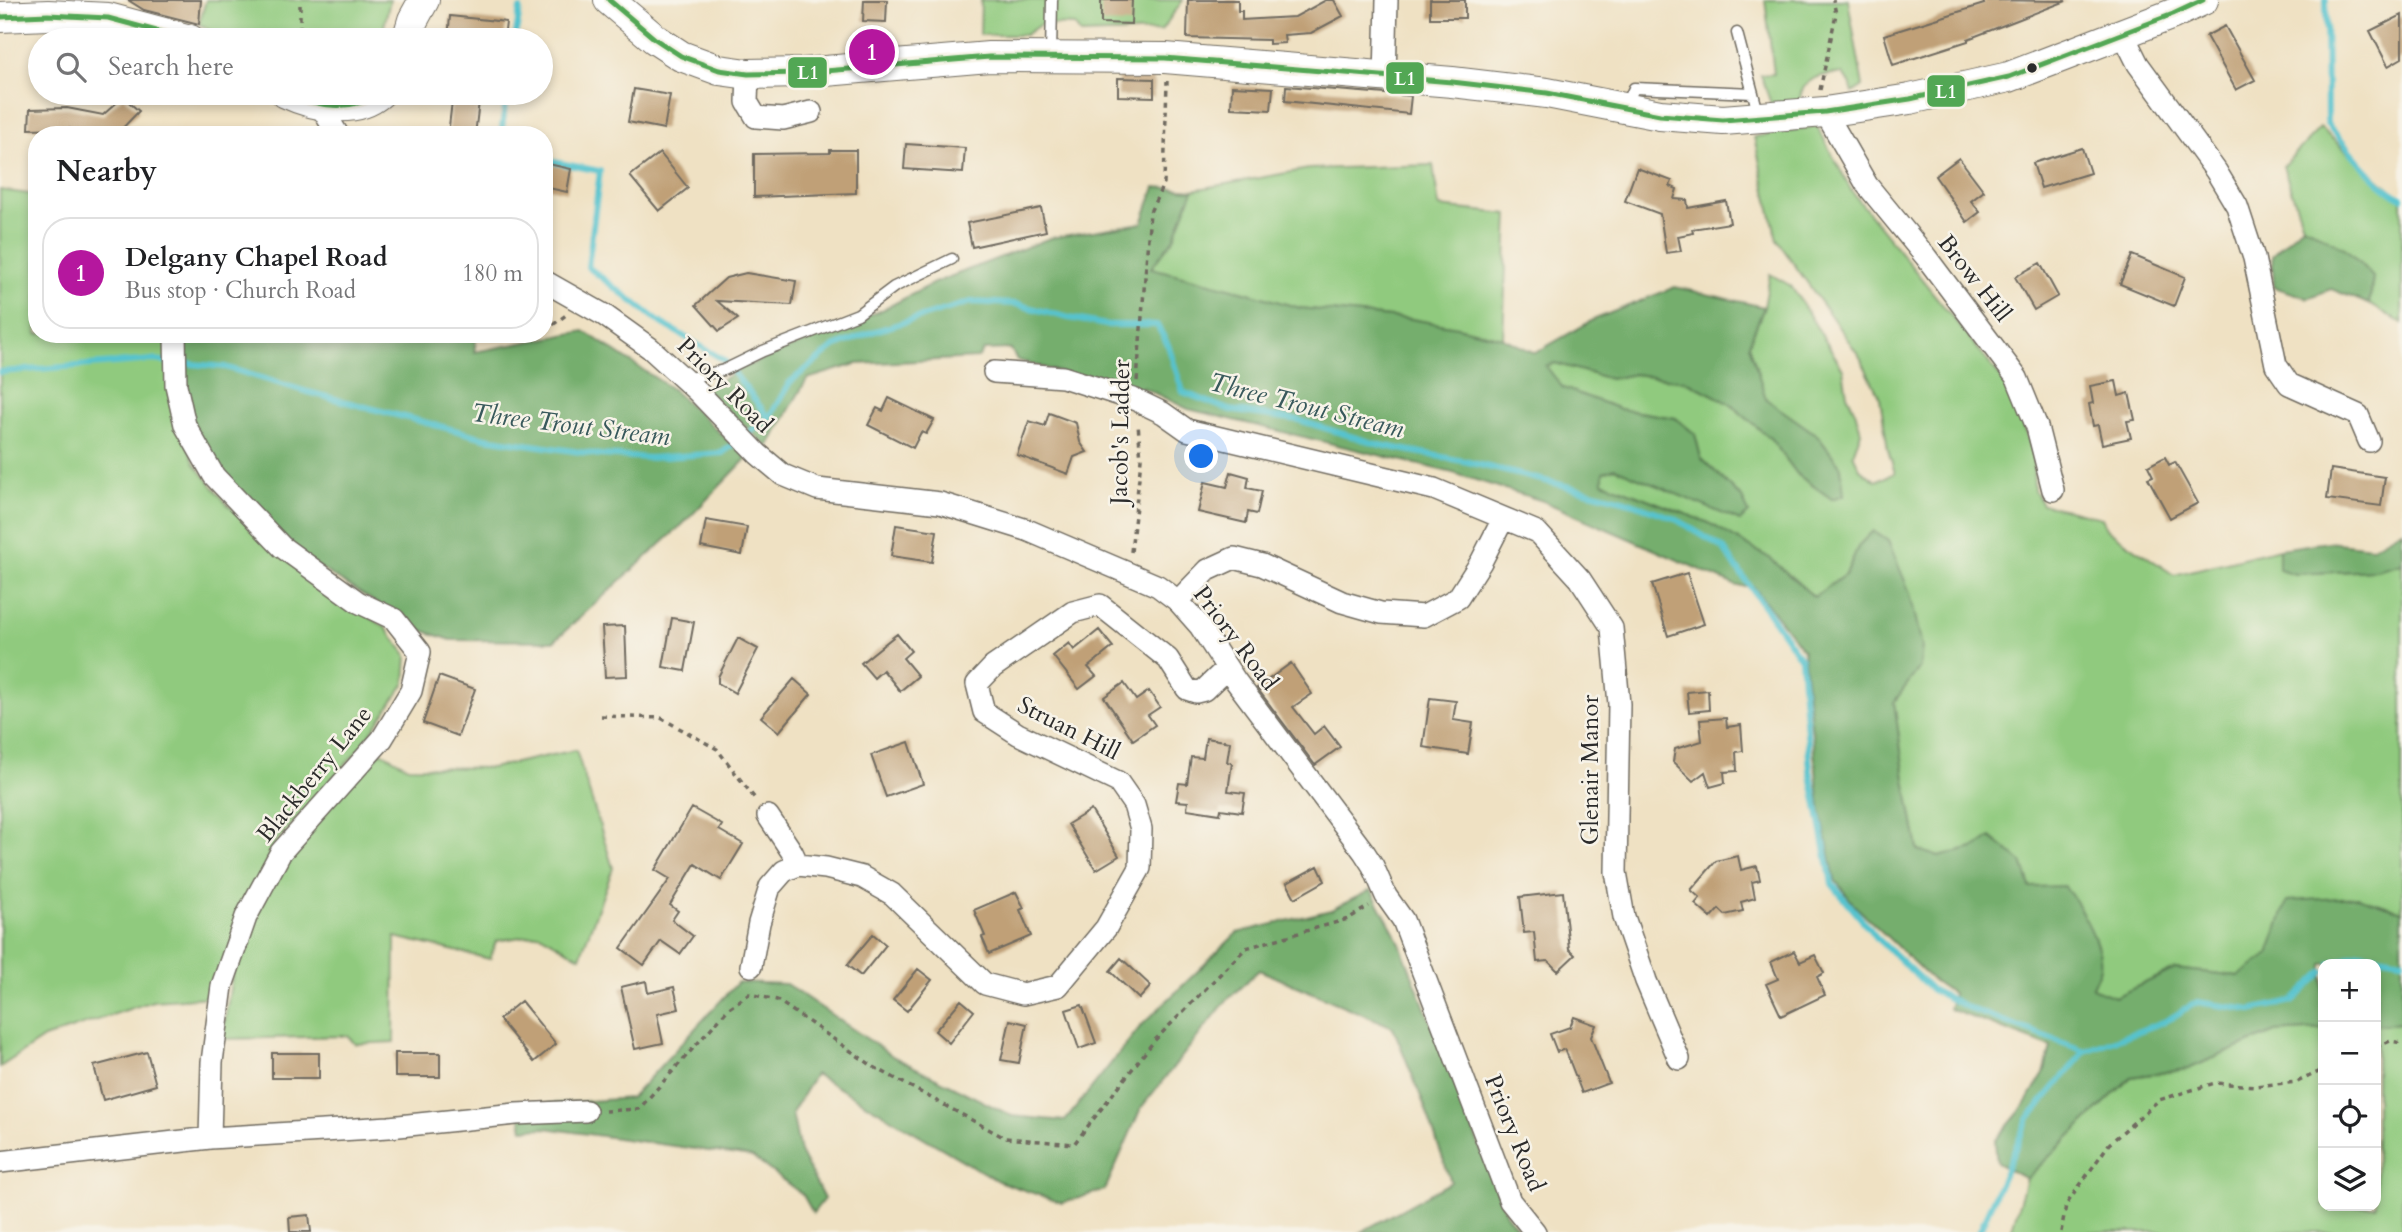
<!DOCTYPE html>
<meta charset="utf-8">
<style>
:root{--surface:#fff;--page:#f2f2f2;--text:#202124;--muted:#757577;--line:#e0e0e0;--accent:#b5179e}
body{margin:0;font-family:Cardo,serif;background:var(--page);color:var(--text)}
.controls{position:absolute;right:21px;bottom:21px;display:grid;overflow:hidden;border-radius:14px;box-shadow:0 4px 10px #0003}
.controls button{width:63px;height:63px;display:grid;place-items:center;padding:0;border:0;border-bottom:2px solid var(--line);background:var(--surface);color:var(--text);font:35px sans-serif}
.you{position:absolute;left:1202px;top:457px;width:24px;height:24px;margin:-18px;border:5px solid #fff;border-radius:50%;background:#1a73e8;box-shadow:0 0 0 10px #1a73e833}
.badge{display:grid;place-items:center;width:46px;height:46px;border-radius:50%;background:var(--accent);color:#fff;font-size:23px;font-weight:700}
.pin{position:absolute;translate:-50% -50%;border:4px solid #fff;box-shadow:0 2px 7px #0006}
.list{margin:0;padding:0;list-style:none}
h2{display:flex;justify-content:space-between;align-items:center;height:91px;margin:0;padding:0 28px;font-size:30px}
h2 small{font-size:23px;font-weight:400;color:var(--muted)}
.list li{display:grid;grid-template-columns:46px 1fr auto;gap:21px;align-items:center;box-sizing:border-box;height:112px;margin:0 14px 14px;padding:0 14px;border:2px solid var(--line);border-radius:28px}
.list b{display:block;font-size:26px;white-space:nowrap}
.list p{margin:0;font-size:23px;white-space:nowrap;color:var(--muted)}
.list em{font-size:23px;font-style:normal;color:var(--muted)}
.icon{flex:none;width:38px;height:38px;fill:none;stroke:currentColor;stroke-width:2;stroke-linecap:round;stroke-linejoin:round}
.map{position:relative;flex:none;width:2402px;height:1232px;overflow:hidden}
.search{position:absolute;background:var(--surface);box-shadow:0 4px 10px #0003;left:28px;top:28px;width:525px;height:77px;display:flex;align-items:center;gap:18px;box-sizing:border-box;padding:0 24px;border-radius:38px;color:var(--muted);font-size:26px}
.panel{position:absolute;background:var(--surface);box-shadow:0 4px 10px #0003;left:28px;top:126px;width:525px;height:217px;border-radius:28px}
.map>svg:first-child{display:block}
</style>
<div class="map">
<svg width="2402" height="1232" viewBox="0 0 2402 1232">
<rect width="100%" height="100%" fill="#f7f3e8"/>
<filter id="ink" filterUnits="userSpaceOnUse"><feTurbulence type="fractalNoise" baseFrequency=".0143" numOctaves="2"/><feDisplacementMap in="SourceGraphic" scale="14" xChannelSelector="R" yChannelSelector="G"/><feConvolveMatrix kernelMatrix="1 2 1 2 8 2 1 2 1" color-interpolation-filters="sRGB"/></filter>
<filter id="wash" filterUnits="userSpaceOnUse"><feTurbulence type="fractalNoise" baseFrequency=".00686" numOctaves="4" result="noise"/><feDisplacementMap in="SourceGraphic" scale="28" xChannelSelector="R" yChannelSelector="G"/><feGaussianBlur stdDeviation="1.57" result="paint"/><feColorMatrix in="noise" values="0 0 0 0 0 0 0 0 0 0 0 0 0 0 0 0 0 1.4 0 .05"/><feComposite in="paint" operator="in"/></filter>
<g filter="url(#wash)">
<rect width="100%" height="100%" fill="#efe1c3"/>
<path fill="#90ca7e" stroke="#5e7a54" stroke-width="2" d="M206 0H390L381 40H227L199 24Z
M981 0H1183L1161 31 1081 34 1074 25 1041 24 1025 35H980Z
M1765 0H1848L1863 86 1853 93 1850 83 1842 74C1823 73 1800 79 1800 101L1771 104 1761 75 1774 74Z
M1817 126 1852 192 2002 379 2020 415 2033 453 2034 490 2042 504 2102 518 2107 529 2174 575 2279 549V569L2295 574 2376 570 2402 563V911L2358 897 2239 976 2175 969 2115 997 2091 988 2030 887 2022 862 1977 847 1939 857 1918 850 1905 779 1894 702 1920 667 1888 541 1873 531 1859 545 1846 574 1814 597 1771 559 1709 523 1603 482 1602 472 1615 468 1740 520 1742 498 1701 458 1695 434 1676 418 1620 409 1563 388 1545 366 1555 363 1610 379 1634 374 1686 381 1729 403 1771 439 1798 475 1832 499 1841 467 1818 436 1766 400 1749 344 1764 307 1770 274 1791 286 1843 369 1847 395 1855 411 1861 432 1853 454 1860 469 1876 481 1895 473 1888 450 1880 398 1860 357 1777 240 1754 137Z
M2320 128 2402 199V323L2369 304 2373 277 2346 249 2303 225 2283 166Z
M1433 165 1439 207 1508 214 1503 338 1457 327 1411 319 1300 308 1245 292 1151 268 1174 238 1193 190 1309 169Z
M0 190 37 195V334H169L174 411 195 464 226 503 308 578 385 627 407 656 405 683 362 746 275 843 211 997 153 1001 44 1038 0 1067Z
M576 750 613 868 580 957 540 934 496 941 490 959 395 937 394 1042 355 1044 348 1036 222 1039 234 964 265 890 303 832 381 752 408 767 491 768Z
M2402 1023V1232H2011L2026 1179 2131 1077 2188 1069 2275 1032 2323 1029V1206H2376V1025Z"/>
<path fill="#74ae6d" stroke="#506c4c" stroke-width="2" d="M1155 187 1193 190 1174 238 1151 268 1245 292 1300 308 1411 319 1457 327 1503 338 1535 353 1593 320 1675 287 1764 307 1749 344 1766 399 1817 435 1841 467 1844 495 1832 499 1798 475 1771 439 1729 403 1686 381 1634 374 1610 379 1555 363 1546 366 1563 388 1620 409 1675 418 1695 434 1701 458 1742 498 1749 513 1740 521 1615 468 1603 472V482L1709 523 1771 559 1814 597 1846 574 1859 545 1873 531 1888 541 1910 593 1922 646 1920 667 1894 702 1905 779 1918 850 1939 857 1977 847 1991 837 2022 862 2030 887 2065 886C2077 903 2104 946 2100 967 2099 974 2094 981 2092 988L2115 997 2175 969 2239 976 2269 954 2287 901 2358 897 2402 911V1023L2376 1025V964H2323V1029L2275 1032 2188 1069 2131 1077 2026 1179 1997 1163 1995 1141 2021 1110 2044 1074 2051 1047 1949 1009 1953 994 1930 978 1856 907 1835 880 1820 807 1803 650 1753 586H1737L1543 501 1453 473 1188 409 1142 387 1141 397 1126 391 1017 360 1011 349 984 350 978 358 856 364 807 379 768 447 705 390 742 368 884 309 934 283 1050 238 1142 223Z
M2303 225 2346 249 2373 277 2369 304 2331 289 2308 298 2274 287 2272 255Z
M584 331 672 389 747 458 683 524 554 641 451 640 418 629 304 558 212 462 188 418 181 334H477L474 352Z
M2402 530V563L2376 570 2295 574 2279 569V549L2328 542 2372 547Z
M1371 890 1398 939 1506 1214 1521 1232H1361L1451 1182 1425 1107 1393 1027 1259 970 1227 1000 1141 1108 1105 1190 1062 1203 998 1181 815 1074 792 1113 800 1152 824 1199 813 1213 803 1195 752 1157 545 1128 523 1129 519 1106 631 1098 738 982 786 984 894 1057 1012 1116 1065 1121 1140 1027 1237 933 1331 910Z"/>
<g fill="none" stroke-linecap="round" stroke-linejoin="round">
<path stroke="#56c3ce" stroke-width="6" d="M2326 0 2327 124C2348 147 2374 185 2402 198
M515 40 520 9
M501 135 507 93
M544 160 600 171 588 267 658 321 724 360 769 418
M181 363 225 367 308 392 485 438 600 455 650 458 722 453 769 418 790 382 834 347 872 332 971 302 1016 304 1069 318 1106 325H1157L1168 345 1183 392 1229 410 1298 420 1380 445 1468 462 1623 500 1674 518 1723 548 1801 659 1810 770 1832 884 1877 938 1932 990 1973 1010 2085 1051 2166 1021 2197 1002 2251 1010 2293 1001 2323 972
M0 372 153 360 170 362
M2331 964 2360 953 2402 960
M1979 1232 2028 1119 2085 1051"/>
</g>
<g id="blocks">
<path fill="#c0a077" d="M128 0H201L199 24 144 10Z
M864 0H887L886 22 863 21Z
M1101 0H1132L1131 24 1101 23Z
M1188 0H1238V11H1242V20L1295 17 1326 0H1334L1343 16 1311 33 1284 35 1285 43 1269 44V40L1187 38Z
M1430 0H1465V18H1430Z
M1983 0 2066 1 1968 39V41L1893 65 1884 35 1984 4Z
M2402 15V58L2388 66 2370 31Z
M450 16 506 22 504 40 448 39Z
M2225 26 2255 80 2236 90 2206 36Z
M1118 78 1154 79V97L1118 96Z
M1232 86 1273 88 1271 110 1231 108Z
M1286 86 1411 96 1409 114 1285 101Z
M634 89 670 95 664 129 628 122Z
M453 93H480L475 135H448Z
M123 97 139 111 116 135H95L90 132 66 128 29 129 30 109 67 108 103 115Z
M906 144 965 148 963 173 904 169Z
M2082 148 2090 173 2041 188 2033 163Z
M830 150H856V193L754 197V154L830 153Z
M660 153 688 188 659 211 630 176Z
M1959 158 1984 191 1971 201 1980 212 1967 222 1935 176Z
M544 163 571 169 567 192 544 187Z
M1637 168 1672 181 1670 186 1677 189 1674 199 1687 200 1688 208 1726 201 1730 223 1692 229 1693 233 1678 236 1681 251 1666 253 1660 214 1625 201Z
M1041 208 1046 231 972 247 967 223Z
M2132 255 2185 277 2174 306 2120 284Z
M2040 263 2058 296 2034 310 2015 277Z
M746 273 796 281 792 305 717 301 738 319 719 331 696 305 726 278Z
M2116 381 2119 396 2129 393 2135 420 2127 421 2131 438 2102 444 2098 425 2093 426 2089 404 2093 403 2090 386Z
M889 398 934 420 926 434 921 432 913 448 868 425 877 408 883 411Z
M1049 413 1076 423 1080 442 1087 452 1074 457 1068 474 1017 455 1029 421 1045 426Z
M2165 457 2169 465 2175 462 2198 503 2170 518 2148 478 2153 476 2148 466Z
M2331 469 2385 477 2381 506 2327 499Z
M1231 472 1249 477 1247 488 1262 491 1257 514 1248 512 1246 523 1198 512 1205 482 1227 487Z
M706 520 747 527 742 555 701 547Z
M896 525 937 531 932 562 891 556Z
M1687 573 1704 624 1668 636 1652 584Z
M672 618 694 622 685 671 663 667Z
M625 626 627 676 605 677 602 627Z
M1099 630 1113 647 1088 667 1096 676 1079 689 1053 656 1069 643 1074 650Z
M897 634 911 651 903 658 918 676 900 691 883 670 874 678 861 663Z
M738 638 758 649 735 693 718 683V677Z
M1291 663 1312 694 1293 707 1314 734 1324 726 1340 747 1315 765 1257 688Z
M439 676 475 689 458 736 423 723Z
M794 679 811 694 779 732 761 717Z
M1124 683 1136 700 1149 691 1160 707 1148 715 1155 725 1133 740 1104 697Z
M1708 690 1709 710 1689 712 1687 692Z
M1430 698 1456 701 1453 720 1473 723 1468 754 1423 747Z
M1726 718 1727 727 1741 725 1743 751 1736 752 1737 771 1724 772 1725 783 1710 787 1705 772 1693 781 1673 762 1675 749 1702 741 1700 720Z
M1206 738 1230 742 1227 762 1232 763 1228 791 1245 793 1242 812 1221 809 1220 814 1187 809 1188 802 1176 801 1179 783 1187 784 1191 757 1203 758Z
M909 742 923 784 886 797 871 755Z
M692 808 722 825 719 830 743 844 721 880 695 864 670 905 678 911 672 920 693 936 680 954 661 941 644 965 621 948 670 879 655 870Z
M1091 810 1119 856 1096 870 1068 824Z
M1738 856 1741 870 1757 866 1760 880 1752 882 1755 898 1741 902 1743 911 1725 915 1719 909 1711 918 1695 904 1700 898 1691 890 1716 861Z
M1318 866 1325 881 1295 898 1287 883Z
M1016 892 1024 908 1020 910 1031 936 989 954 982 937 985 936 974 910Z
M1563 892 1569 949 1575 955 1558 971 1548 961 1537 962 1534 932 1524 933 1520 897Z
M873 934 886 945 861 976 847 965Z
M1794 951 1800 962 1815 955 1824 973 1817 977 1825 995 1781 1016 1766 984 1778 979 1771 962Z
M1121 958 1151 986 1139 999 1110 971Z
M918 969 932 980 907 1011 893 1000Z
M646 981 648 993 674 987 679 1009 657 1014 663 1043 635 1049 621 987Z
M961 1000 974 1011 949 1043 935 1031Z
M521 1001 556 1044 534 1062 499 1019Z
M1082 1005 1096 1043 1079 1049 1066 1010Z
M1574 1017 1596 1025 1591 1037 1609 1083 1582 1093 1565 1049 1557 1052 1550 1034 1570 1027Z
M1010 1020 1027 1024 1019 1063 1001 1060Z
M147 1052 156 1085 103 1100 94 1066Z
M272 1053H319V1078H272Z
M395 1053H440V1077H395Z
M309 1215 311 1232H290L289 1217Z"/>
</g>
</g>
<g filter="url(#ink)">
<use href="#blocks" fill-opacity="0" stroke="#706b60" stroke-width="2"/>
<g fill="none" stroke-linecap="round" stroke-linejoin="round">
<g stroke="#706b60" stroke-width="13">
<path id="lane" d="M1737 33 1759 116
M1051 57 1052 0
M1626 106 1634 88 1753 93
M685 379 724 370 763 351 858 314 894 287 952 259"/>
</g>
<g stroke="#706b60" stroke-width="24">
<path id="street" d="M2123 34 2138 64 2216 171 2237 206 2254 258 2276 365 2289 384 2358 415 2369 441
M748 74 747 102 756 117 783 119 811 112
M1385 78 1387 0
M320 105 338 135
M1825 112 1867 185 1926 257 2017 378 2037 427 2053 490
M544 281 604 315 650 348 697 391 758 454 783 475 817 489 940 503 1027 530 1158 586 1178 601 1200 626 1235 680 1364 852 1373 866 1386 896 1403 920 1510 1201 1535 1232
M175 334 176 385 185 425 214 476 282 547 358 602 394 619 420 652 411 691 382 739 281 852 246 917 222 986 212 1062 210 1138
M994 372 1063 377 1136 400 1163 413 1187 430 1434 489 1537 532 1580 579 1612 628 1619 704 1616 872 1624 917 1646 981 1679 1059
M1178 601 1208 570 1234 558 1262 565 1342 602 1381 613 1424 616 1458 598 1481 562 1503 519
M768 816 792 852 798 865
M751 966 759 923 770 887 784 871 798 865 826 868 862 877 892 894 985 984 1023 994 1058 986 1106 928 1140 868 1141 829 1134 805 1118 782 1018 734 984 712 977 684 993 667 1073 612 1100 605 1168 659 1187 689 1196 692 1204 690 1227 668
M0 1162 210 1138 389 1127 516 1114 586 1111"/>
</g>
<g stroke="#706b60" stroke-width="32">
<path id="secondary" d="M609 0 655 39 681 56 719 70 748 74 802 73 989 57 1165 58 1452 82 1547 93 1660 115 1723 120 1825 112 1910 99 2009 77 2173 14 2203 0
M0 17 48 15 108 18 190 40
M407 40 413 20 424 0
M286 93C314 106 355 115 380 93"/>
</g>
<path stroke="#706b60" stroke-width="3.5" stroke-dasharray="5 5" stroke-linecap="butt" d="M300 40V0
M1820 90 1836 14 1833 0
M544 328 550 327 566 315
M1137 381 1150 212 1164 183 1167 81
M1131 552 1141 459 1138 424
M601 716 661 718 717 749 756 800
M2376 1047 2390 1041 2402 1043
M605 1111 639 1109 729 1008 749 994 777 1000 874 1067 1005 1138 1074 1144 1154 1041 1246 948 1348 919 1369 906
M2061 1232 2066 1205 2109 1144 2159 1100 2215 1083 2255 1086 2297 1082 2323 1070"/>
<use href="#lane" stroke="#fff" stroke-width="10"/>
<use href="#street" stroke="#fff" stroke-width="21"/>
<use href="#secondary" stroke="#fff" stroke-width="30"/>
<g stroke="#f7f3e8" stroke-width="10">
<path id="bus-1" d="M609 0 655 39 681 56 719 70 748 74 802 73 989 57 1165 58 1452 82 1547 93 1660 115 1723 120 1825 112 1910 99 2009 77 2173 14 2203 0
M0 17 48 15 108 18 190 40
M286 93C317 106 350 113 380 93"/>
</g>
<use href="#bus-1" stroke="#52a754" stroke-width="5"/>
</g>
</g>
<circle fill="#2b2b2b" stroke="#f7f3e8" stroke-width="2.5" cx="2032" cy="68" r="6"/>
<g text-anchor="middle" stroke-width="5" stroke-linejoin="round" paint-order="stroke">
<g font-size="24" fill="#2b2b2b" stroke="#f7f3e8">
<text transform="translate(1975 278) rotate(52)" y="8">Brow Hill</text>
<text transform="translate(725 385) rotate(45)" y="8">Priory Road</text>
<text transform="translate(1120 432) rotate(-89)" y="8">Jacob's Ladder</text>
<text transform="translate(1236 638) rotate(53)" y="8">Priory Road</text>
<text transform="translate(1069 728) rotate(27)" y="8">Struan Hill</text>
<text transform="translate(1590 770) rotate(-90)" y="8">Glenair Manor</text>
<text transform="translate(314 774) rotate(-51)" y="8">Blackberry Lane</text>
<text transform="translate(1515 1133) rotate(68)" y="8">Priory Road</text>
</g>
<g font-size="26" font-style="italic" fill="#38595c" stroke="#f7f3e8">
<text transform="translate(1307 405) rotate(14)" y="9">Three Trout Stream</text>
<text transform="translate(571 424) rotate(7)" y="9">Three Trout Stream</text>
</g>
</g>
<g stroke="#f7f3e8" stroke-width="2.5">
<rect x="787" y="56" width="41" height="33" rx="7" fill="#52a754"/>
<rect x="1385" y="61" width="40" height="34" rx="7" fill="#52a754"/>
<rect x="1926" y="74" width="40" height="34" rx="7" fill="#52a754"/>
</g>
<g font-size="19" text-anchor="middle" font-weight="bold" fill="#fff">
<text x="808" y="79">L1</text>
<text x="1405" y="85">L1</text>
<text x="1946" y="98">L1</text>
</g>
</svg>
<div class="controls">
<button>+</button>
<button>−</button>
<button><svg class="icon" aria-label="locate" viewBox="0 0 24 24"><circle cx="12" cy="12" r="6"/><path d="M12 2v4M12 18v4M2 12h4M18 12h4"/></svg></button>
<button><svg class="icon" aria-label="layers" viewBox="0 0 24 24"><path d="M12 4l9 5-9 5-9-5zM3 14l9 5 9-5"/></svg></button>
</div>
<div class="you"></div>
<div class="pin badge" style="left:872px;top:52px">1</div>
<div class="search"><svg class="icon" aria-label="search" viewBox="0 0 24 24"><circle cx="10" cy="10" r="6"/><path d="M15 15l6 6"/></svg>Search here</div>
<section class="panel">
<h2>Nearby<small></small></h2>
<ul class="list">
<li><span class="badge">1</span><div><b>Delgany Chapel Road</b><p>Bus stop · Church Road</p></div><em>180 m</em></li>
</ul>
</section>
</div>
